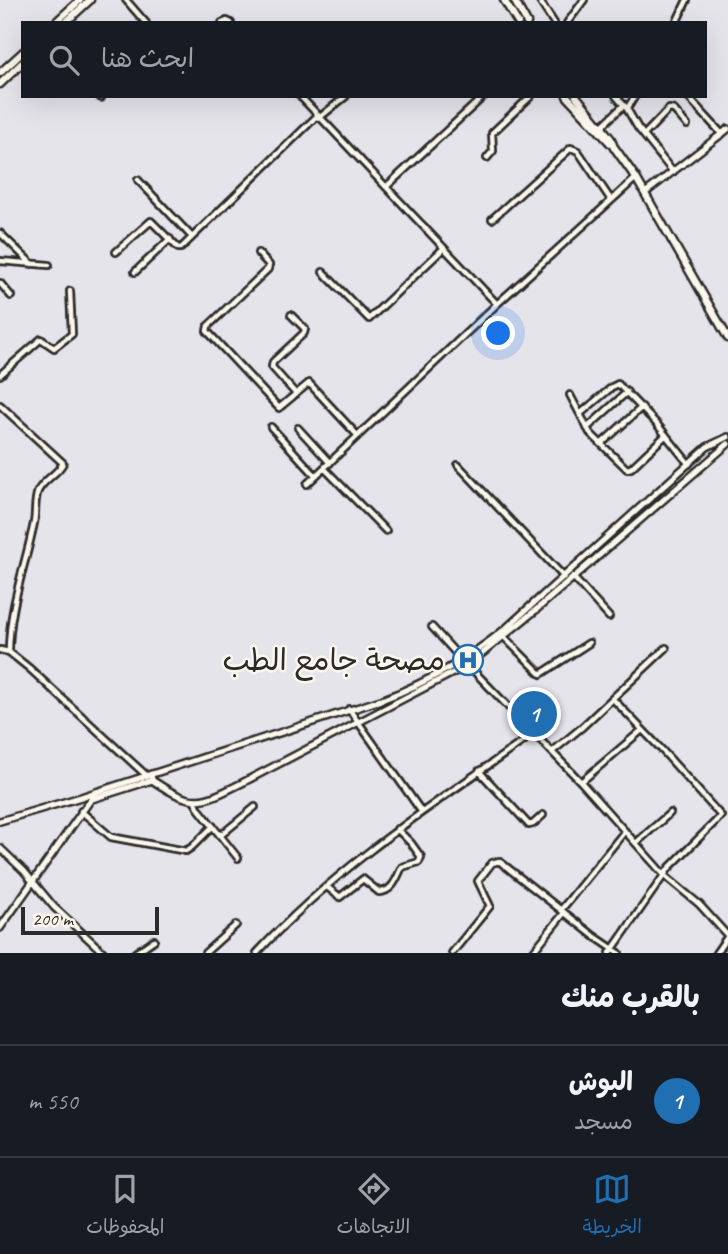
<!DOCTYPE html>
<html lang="ar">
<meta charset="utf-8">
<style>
:root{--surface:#171b24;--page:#20242c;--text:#f1f3f6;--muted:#9ea1a6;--line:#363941;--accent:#1f6fb2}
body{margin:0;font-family:Caveat,"Playpen Sans Arabic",sans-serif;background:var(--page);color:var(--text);direction:rtl}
.scale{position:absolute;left:21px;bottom:18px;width:138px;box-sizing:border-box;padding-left:7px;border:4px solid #2b2b2b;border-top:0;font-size:19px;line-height:24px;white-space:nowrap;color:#2b2b2b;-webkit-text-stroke:5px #fbf7ec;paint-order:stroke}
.you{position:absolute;left:499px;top:334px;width:24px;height:24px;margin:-18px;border:5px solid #fff;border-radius:50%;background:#1a73e8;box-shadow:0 0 0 10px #1a73e833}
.badge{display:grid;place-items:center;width:46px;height:46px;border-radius:50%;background:var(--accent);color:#fff;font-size:23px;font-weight:700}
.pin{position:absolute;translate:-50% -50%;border:4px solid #fff;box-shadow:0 2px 7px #0006}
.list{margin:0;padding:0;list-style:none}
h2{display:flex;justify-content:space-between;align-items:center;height:91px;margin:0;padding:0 28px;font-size:30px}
h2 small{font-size:23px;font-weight:400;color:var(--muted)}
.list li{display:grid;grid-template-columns:46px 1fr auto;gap:21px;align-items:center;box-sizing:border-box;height:112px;padding:0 28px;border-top:2px solid var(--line)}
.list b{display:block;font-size:26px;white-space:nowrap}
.list p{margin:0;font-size:23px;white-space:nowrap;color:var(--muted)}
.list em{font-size:23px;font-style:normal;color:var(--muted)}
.icon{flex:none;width:38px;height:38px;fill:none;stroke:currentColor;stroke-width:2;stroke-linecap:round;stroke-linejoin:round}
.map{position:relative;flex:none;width:728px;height:953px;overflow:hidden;direction:ltr}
.search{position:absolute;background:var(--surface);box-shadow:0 7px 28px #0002;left:21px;right:21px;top:21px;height:77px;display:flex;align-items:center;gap:18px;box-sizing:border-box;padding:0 24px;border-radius:0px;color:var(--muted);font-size:26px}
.sheet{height:203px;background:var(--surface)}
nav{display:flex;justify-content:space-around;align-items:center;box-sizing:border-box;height:98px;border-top:2px solid var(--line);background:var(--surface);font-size:19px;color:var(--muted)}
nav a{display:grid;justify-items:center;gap:4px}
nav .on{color:var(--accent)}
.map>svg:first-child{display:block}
</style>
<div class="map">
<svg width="728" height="953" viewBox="0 0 728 953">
<rect width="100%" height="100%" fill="#e6e4eb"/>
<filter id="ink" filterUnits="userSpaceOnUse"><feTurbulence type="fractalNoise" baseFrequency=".0143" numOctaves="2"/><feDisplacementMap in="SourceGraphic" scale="14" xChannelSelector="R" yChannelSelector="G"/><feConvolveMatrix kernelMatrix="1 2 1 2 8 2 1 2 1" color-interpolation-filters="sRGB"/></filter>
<g filter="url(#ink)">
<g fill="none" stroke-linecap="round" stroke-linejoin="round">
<g stroke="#2b2b2b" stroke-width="10">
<path id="minor" d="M126 0 146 23
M539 0 554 23
M222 23 227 21 231 23
M567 23 584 0
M676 23 687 0
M99 96 101 98
M300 96 497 304
M616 96 627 109 635 96
M688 97 722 134
M627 109 638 128 673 172
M319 118 346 96
M602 126 624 105
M644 135 669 109 674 110 687 125
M487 158 493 151 492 133 531 96
M138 180 192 237
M386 187 484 96
M492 219 571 148 578 151 611 200
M0 233 32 264
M116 252 151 221 178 248H181L317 116
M258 253 269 265 268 269 208 326 207 331 279 408 309 383 358 436
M0 261 49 265
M135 272 170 239
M323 272 369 319 444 248
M0 283 11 296
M291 315 305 329 304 333 273 362 272 367 296 394
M0 375 41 339 54 348 72 334 70 291
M570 395 590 433 627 469 631 468 666 435
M0 405 63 463C58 474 44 479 38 491 34 501 36 513 34 523 25 567 9 607 9 652
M580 414 612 387 618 384 656 423 689 464
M271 427 315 475
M298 428 330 463
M587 428 627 392
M601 444 642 407
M458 465 564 577
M324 468 386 531
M307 484 497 304 636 178
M573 577 609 617
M432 627 462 660
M504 637 541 674 589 643
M0 650 9 652 29 668 147 776
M468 665 581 782 665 876 699 904 728 936
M349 709 421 811
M553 751 581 728 666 648
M479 771 529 825 533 824 543 815
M581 782 642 730
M195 801 199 809 238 858
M81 811 111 837 186 851 192 847 213 826
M221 835 255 807
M636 843 670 813
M327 887 340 897 363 879 379 892C393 892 397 877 402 867L419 862 421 857 411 843 397 829
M561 910 625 831
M135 953 154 940
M205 953 236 925
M257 953C338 865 438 801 535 733
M452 953 490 906 478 881 492 863 499 861 594 936 619 953
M532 953 564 913
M610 953 669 868 721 816 662 750 613 699
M716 953 728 936"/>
</g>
<g stroke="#2b2b2b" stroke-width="10">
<path id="tertiary" d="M645 193 728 129
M151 774 152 780 155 782C194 808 202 803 242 783L468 665 537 609 728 444
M92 799 152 780
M0 821 81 797 384 699C428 682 467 660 504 630L707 447 728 437
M0 848 24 871 54 907 104 953
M0 928 96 792"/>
</g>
<g stroke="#2b2b2b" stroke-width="11">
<path id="secondary" d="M504 0 518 23
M514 0 527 23
M55 23 80 0
M65 23 90 0
M0 73 23 52
M0 84 23 62
M567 96 614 147 636 178 728 338
M576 96 611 139 614 148"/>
</g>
<use href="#minor" stroke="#fbf7ec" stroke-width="4.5"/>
<use href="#tertiary" stroke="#fbf7ec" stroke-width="5"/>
<use href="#secondary" stroke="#fbf7ec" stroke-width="6"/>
</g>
</g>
<defs>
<g id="hospital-ring" transform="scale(1.575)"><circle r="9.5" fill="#fbf7ec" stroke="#1f6fb2" stroke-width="1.5"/><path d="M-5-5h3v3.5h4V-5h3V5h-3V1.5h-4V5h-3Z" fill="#1f6fb2"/></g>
</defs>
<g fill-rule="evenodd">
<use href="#hospital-ring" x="468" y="660"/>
</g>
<g text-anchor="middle" stroke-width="5" stroke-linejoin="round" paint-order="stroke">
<g font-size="30" fill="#2b2b2b" stroke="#fbf7ec" text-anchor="end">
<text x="445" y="670">مصحة جامع الطب</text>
</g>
</g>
</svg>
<div class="scale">200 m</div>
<div class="you"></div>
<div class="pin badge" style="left:534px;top:714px">1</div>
<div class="search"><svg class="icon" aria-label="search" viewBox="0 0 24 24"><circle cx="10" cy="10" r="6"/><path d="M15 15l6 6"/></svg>ابحث هنا</div>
</div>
<section class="sheet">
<h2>بالقرب منك<small></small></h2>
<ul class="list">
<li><span class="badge">1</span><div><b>البوش</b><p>مسجد</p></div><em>550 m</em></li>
</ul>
</section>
<nav>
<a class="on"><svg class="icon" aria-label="map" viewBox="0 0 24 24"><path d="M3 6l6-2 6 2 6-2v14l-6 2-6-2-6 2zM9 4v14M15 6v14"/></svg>الخريطة</a>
<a><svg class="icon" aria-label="directions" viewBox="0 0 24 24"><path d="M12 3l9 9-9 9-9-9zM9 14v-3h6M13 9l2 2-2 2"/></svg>الاتجاهات</a>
<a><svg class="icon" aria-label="saved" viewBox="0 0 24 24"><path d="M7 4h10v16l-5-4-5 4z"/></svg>المحفوظات</a>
</nav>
